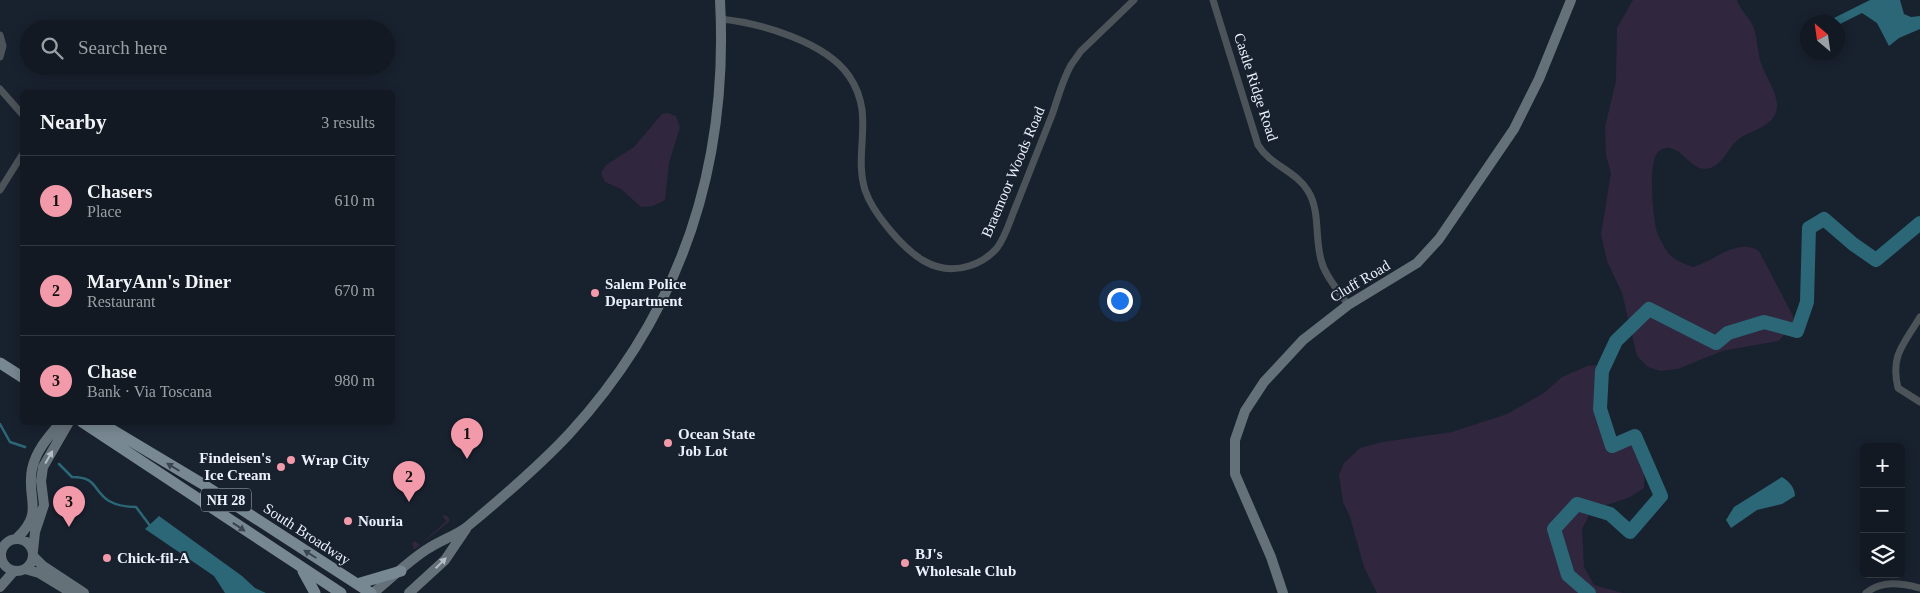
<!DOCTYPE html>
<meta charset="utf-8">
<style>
:root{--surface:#121922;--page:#1b222a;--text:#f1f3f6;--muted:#9ca0a5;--line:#313840;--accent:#f39aaa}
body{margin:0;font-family:"Times New Roman",serif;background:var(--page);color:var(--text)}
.controls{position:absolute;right:15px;bottom:15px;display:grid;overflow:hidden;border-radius:8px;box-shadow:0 2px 12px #0003}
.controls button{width:45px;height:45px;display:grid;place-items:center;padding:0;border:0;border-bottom:1px solid var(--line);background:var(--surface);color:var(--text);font:25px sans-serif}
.compass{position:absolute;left:1800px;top:15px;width:45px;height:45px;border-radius:50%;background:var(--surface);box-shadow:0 2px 12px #0003;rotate:331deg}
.you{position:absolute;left:1119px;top:300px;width:18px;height:18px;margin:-12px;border:4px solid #fff;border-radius:50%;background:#1a73e8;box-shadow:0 0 0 8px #1a73e833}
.badge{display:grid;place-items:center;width:32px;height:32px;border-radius:50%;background:var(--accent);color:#111;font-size:16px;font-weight:700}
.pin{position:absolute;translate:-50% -41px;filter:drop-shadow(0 1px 2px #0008)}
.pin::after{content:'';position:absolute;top:26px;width:18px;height:15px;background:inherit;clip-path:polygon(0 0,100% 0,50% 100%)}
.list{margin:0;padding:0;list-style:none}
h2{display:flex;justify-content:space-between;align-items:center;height:65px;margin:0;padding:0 20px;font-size:21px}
h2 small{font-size:16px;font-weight:400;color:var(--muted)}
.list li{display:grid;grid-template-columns:32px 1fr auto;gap:15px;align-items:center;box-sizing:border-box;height:90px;padding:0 20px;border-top:1px solid var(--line)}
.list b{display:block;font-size:19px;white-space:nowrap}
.list p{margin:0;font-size:16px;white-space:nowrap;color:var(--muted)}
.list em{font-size:16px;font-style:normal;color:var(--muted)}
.icon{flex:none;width:28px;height:28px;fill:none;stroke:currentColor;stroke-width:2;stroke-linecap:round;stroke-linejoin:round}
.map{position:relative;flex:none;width:1920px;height:593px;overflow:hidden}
.search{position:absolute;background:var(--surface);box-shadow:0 2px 12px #0003;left:20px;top:20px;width:375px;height:55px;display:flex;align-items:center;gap:12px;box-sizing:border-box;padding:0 18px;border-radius:28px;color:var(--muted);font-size:19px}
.panel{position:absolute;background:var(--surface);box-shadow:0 2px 12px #0003;left:20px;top:90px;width:375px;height:335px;border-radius:8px}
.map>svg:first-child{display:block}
</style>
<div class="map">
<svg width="1920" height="593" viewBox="0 0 1920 593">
<rect width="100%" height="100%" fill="#18212e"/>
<path fill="#30263e" d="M1633 0H1737C1740 10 1749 17 1753 26 1758 39 1757 53 1762 66 1767 79 1781 98 1776 112 1772 126 1751 131 1740 138 1727 147 1723 168 1705 169 1688 169 1677 138 1659 151 1647 160 1653 217 1657 232 1659 238 1665 249 1670 255 1676 261 1685 264 1693 267 1715 261 1737 237 1759 251L1793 316 1794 326 1778 341 1722 351 1678 369 1660 371 1648 367 1637 356 1622 293 1607 261 1601 234 1611 173 1606 155 1605 127 1616 81 1617 28Z
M668 113 676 116 680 127 669 163 665 200 653 206 641 207 621 189 605 182 601 173 606 165 634 147 662 114Z
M1596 365 1598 373 1594 409 1605 432 1613 436 1639 441 1645 450 1644 488 1630 497 1592 510 1582 529 1584 567 1594 585 1623 593H1377L1364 567 1350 517 1343 502 1339 475 1344 463 1360 448 1382 442 1452 432 1507 414 1544 393 1562 377 1587 366Z
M442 515 448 516 450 521 414 550 412 544 414 541 420 545 446 521Z"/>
<path fill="#2b6776" d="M1870 0H1900L1904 14 1911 17 1920 16V29L1899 38 1889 46 1877 23 1862 13 1838 25V22H1826Z
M1782 477C1789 481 1795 488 1795 496L1782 504 1757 510 1731 528 1726 520 1734 507Z
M159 516 242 576 255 588 266 593H225L214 576 145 529Z"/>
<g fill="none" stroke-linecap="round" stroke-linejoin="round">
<path stroke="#2b6776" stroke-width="2.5" d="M0 424 10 442 25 447
M59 464 72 477C98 477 92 490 109 501 118 506 126 507 136 507L151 527"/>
<path stroke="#2b6776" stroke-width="14" d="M1589 593 1568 575 1554 529 1577 504 1610 514 1630 532 1661 496 1635 436 1612 446 1600 409 1602 371 1616 341 1649 309 1716 343 1728 333 1764 322 1797 331 1807 302 1809 228 1824 219 1853 244 1876 260 1920 223"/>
<path stroke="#4c5459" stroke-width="7" d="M1213 0 1258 145C1270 165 1296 171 1308 191 1321 212 1314 240 1322 263 1326 278 1340 292 1348 305
M721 19C760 23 826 42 849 76 876 115 853 151 865 190 870 205 879 217 889 229 909 253 934 277 969 266 979 263 990 256 997 248 1006 236 1010 220 1016 206 1028 176 1040 146 1052 115 1058 98 1062 81 1071 65L1081 51 1134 0
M0 35 3 46 0 57
M0 89 22 114
M0 190 22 155
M1920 317C1904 344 1890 355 1898 388L1920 402
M1866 593C1882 580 1901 583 1920 588"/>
<path stroke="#657179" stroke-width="10" d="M17 538C45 512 26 499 32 469 36 450 49 436 61 422
M1 555a16 16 0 1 1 32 0a16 16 0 1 1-32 0Z
M33 551 35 532 44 505 41 481 43 467 69 422
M33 556 43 566 84 593
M25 569 39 573 72 593
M0 587 14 571
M373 593C391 579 409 560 429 548 441 540 457 535 468 526 503 497 538 467 569 434 682 311 729 166 720 0
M409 593 445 560 466 529
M1283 593 1271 557 1235 474V440L1245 411 1264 382 1303 340 1348 305 1417 263 1439 239 1514 129 1539 79 1571 0"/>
<path stroke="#788892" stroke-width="11" d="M0 363 22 377
M82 422 341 593
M99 422 201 483 371 593
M303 571 315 593
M357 584 401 571"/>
</g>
<defs><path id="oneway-solid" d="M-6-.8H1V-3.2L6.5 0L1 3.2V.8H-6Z" transform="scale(1.25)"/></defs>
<g fill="#b5bec7">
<use href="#oneway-solid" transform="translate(49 457) rotate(-60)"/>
<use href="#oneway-solid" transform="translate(441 563) rotate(-45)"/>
</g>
<g fill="#3a4551">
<use href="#oneway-solid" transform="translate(173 467) rotate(-149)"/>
<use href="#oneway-solid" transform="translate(239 527) rotate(34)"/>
<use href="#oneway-solid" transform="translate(310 554) rotate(-148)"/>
</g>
<g fill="#f39aaa" stroke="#18212e" stroke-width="2">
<circle cx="595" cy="293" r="5"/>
<circle cx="668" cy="443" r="5"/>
<circle cx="291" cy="460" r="5"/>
<circle cx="281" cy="467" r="5"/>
<circle cx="348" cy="521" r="5"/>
<circle cx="107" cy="558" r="5"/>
<circle cx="905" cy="563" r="5"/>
</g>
<g text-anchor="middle" stroke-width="4" stroke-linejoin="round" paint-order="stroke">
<rect fill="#18212e" stroke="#acb3be" stroke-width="1" x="201" y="488.5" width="50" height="23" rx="4"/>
<g font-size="14" font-weight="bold" fill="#ebf1fb">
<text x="226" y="505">NH 28</text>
</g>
<g font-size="15" fill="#ebf1fb" stroke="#18212e">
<text transform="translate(1256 87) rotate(72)" y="5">Castle Ridge Road</text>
<text transform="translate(1013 172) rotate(-67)" y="5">Braemoor Woods Road</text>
<text transform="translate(1360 281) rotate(-31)" y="5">Cluff Road</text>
<text transform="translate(307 534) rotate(33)" y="5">South Broadway</text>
</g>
<g font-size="15" font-weight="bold" fill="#ebf1fb" stroke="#18212e" text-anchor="start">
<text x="605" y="289">Salem Police<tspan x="605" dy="17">Department</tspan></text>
<text x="678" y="439">Ocean State<tspan x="678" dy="17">Job Lot</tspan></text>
<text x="271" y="463" text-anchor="end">Findeisen's<tspan x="271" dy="17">Ice Cream</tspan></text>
<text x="301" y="465">Wrap City</text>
<text x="358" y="526">Nouria</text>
<text x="915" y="559">BJ's<tspan x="915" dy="17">Wholesale Club</tspan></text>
<text x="117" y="563">Chick-fil-A</text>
</g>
</g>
</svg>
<div class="controls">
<button>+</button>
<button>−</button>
<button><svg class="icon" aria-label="layers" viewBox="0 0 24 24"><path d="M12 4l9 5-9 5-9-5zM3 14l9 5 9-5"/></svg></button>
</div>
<svg class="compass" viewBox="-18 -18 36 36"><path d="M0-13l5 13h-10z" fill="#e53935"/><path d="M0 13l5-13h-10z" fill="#9ca0a5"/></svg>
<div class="you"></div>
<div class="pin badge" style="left:467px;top:459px">1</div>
<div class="pin badge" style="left:409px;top:502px">2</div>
<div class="pin badge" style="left:69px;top:527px">3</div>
<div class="search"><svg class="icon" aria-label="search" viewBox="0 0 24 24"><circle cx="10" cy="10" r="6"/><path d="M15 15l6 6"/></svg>Search here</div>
<section class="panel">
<h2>Nearby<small>3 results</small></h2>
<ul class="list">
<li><span class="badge">1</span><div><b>Chasers</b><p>Place</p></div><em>610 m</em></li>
<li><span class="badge">2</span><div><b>MaryAnn's Diner</b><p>Restaurant</p></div><em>670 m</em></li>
<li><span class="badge">3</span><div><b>Chase</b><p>Bank · Via Toscana</p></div><em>980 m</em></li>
</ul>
</section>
</div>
